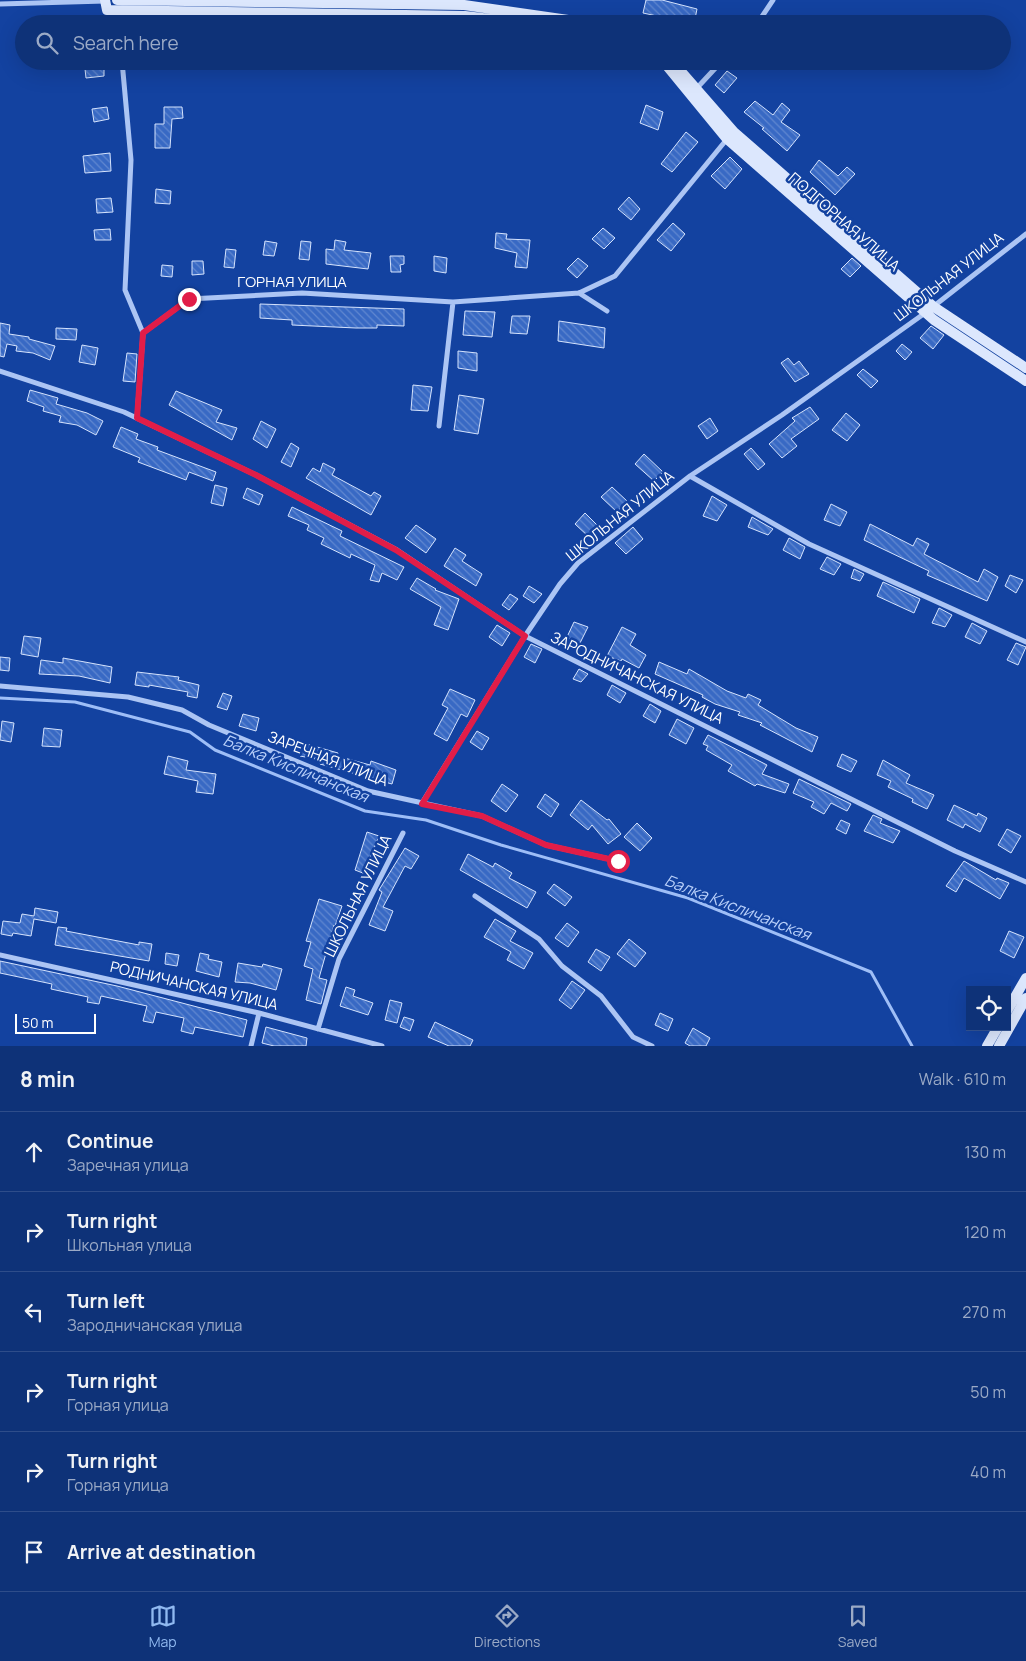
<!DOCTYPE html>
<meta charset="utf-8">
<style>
:root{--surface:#0e3278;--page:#1c3e80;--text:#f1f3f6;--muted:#9baac6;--line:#2e4d8a;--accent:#90b9f0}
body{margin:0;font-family:Manrope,sans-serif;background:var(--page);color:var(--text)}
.controls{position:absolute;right:15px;bottom:15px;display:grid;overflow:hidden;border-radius:0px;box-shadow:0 5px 20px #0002}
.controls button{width:45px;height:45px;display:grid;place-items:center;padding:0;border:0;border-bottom:1px solid var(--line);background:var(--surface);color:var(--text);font:25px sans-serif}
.scale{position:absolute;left:15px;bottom:12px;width:81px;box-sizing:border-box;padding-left:5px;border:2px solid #fff;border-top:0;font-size:14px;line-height:18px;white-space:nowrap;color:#fff;-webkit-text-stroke:4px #1342a0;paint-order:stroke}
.stop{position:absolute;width:15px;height:15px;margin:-11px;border:4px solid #e11d48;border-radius:50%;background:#fff}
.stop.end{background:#e11d48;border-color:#fff;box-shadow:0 1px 5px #0008}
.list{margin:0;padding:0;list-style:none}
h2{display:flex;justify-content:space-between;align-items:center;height:65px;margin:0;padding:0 20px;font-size:21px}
h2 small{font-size:16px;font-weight:400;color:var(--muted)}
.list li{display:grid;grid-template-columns:32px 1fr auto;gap:15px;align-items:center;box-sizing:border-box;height:80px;padding:0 20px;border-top:1px solid var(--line)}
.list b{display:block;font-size:19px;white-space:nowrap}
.list p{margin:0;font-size:16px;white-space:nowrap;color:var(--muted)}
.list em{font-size:16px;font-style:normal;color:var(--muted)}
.icon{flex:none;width:28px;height:28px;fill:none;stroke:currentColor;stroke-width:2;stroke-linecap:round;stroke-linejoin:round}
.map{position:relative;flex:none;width:1026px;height:1046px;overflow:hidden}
.search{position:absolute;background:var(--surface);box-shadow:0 5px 20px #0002;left:15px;right:15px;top:15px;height:55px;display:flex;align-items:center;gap:12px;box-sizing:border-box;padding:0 18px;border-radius:28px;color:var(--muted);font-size:19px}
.sheet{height:545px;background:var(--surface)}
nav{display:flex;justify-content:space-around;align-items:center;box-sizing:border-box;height:70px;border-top:1px solid var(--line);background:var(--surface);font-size:14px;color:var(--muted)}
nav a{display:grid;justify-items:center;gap:2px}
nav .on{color:var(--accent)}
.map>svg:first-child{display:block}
</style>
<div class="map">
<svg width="1026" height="1046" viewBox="0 0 1026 1046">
<defs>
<pattern id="building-back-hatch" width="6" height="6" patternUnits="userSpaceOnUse" patternTransform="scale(1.25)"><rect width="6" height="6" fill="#3869c4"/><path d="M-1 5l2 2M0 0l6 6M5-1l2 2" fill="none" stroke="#6087d0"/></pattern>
</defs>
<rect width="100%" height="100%" fill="#1342a0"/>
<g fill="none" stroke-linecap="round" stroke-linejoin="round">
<path stroke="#9ebef7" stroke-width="3" d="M0 698 75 702 190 732 215 750 365 811 426 820 501 845 688 898 871 972 912 1046"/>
</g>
<path fill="url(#building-back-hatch)" stroke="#d5e3fd" d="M646 0H662L697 9 694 24 643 13Z
M104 68V76L86 78 85 69Z
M727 71 737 78 724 93 715 85Z
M755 101 773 115 782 103 790 110 781 122 800 135 787 151 762 129 764 128 744 112Z
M646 105 663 112 658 130 640 123Z
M107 107 109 119 94 122 92 109Z
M164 107H182L183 118 172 119 170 148H155V124H164Z
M686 132 698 142 672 172 661 164Z
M110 153 111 171 85 173 83 156Z
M730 157 742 169 725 189 711 176Z
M819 160 838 176 847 167 855 174 835 195 810 172Z
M156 189 171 191 170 204 155 203Z
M629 197 640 209 631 220 618 209Z
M111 198 113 212 97 213 96 199Z
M673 223 685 234 671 251 657 240Z
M603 228 615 238 604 249 592 239Z
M110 229 111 240H95L94 230Z
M496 233 507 234 506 239 530 240 527 268 515 267 517 253 495 248Z
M335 240 346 242 344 250 371 253 368 269 326 264V249L334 250Z
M265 241 277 243 274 256 263 255Z
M301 241 311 242 309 260 299 259Z
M226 249 236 250 234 268 224 267Z
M390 256H404V264L400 265 401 272H391Z
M434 256 447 258 446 273 434 271Z
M578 258 588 266 577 278 567 269Z
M852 258 861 266 850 277 841 269Z
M192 261H203L204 274 192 275Z
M162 265 173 266 172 277 161 276Z
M260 304 404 309V326L377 325V328H356L292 325V320L260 318Z
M465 311 495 312 492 337 463 335Z
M512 316H530L527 334 510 333Z
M559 321 605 328 604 348 558 341Z
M0 323 10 325 9 334 29 337V339L55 346 50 360 33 353 16 351 17 346 7 344 4 357 0 356Z
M931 326 944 335 933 349 920 338Z
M56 328 77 329 76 340 56 339Z
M902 344 912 352 905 360 896 351Z
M82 345 98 348 95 365 79 362Z
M458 351 477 353V371L458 368Z
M127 353 137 354 135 382 123 381Z
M788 358 794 365 799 361 809 374 795 382 781 363Z
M863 369 878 381 871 388 857 375Z
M413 385 432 387 428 411 411 410Z
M30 390 58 398 56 404 87 413 103 421 96 435 77 425 59 422 61 416 43 411 44 407 27 401Z
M176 391 222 410 216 422 237 428 232 440 169 405Z
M459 395 484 399 478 434 454 430Z
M810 407 819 419 791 439 797 446 782 458 769 444 795 421 792 418Z
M846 413 860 425 847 441 832 430Z
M710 418 718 431 707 439 698 426Z
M261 421 276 429 267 448 253 439Z
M121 427 138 434 136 439 158 447 157 450 216 472 213 481 189 472 186 480 138 462 140 458 113 447Z
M291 443 299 448 291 467 281 462Z
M751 448 765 464 758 470 744 454Z
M644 454 663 472 654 481 635 464Z
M323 463 335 469 332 475 371 496 374 492 381 496 371 515 306 478 313 468 320 472Z
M215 485 227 488 223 506 211 503Z
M612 487 627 501 617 512 601 497Z
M247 488 263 495 259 505 243 498Z
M712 496 727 505 717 521 703 516Z
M831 504 847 512 840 526 824 520Z
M292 507 342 531 340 536 404 567 397 580 382 573 379 582 370 580 375 565 351 554 350 558 321 544 324 538 307 530 309 525 288 516Z
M585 513 599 527 589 537 575 524Z
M752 517 773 529 768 535 748 527Z
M870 524 913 546 917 538 929 544 924 554 978 582 984 569 998 577 987 601 927 575 929 571 864 540Z
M416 525 436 539 426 553 405 538Z
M633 527 643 539 626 554 615 543Z
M789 538 805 547 800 559 783 550Z
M455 548 466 555 462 561 482 574 476 586 444 566Z
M827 557 841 564 834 575 820 569Z
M854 569 864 574 860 581 851 578Z
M1010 575 1023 580 1016 593 1005 586Z
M417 578 436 589 435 590 459 599 448 630 434 625 441 607 410 589Z
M883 582 920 599 914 613 877 596Z
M529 586 542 594 534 603 523 596Z
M510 594 518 599 509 610 502 605Z
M939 608 952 615 945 627 932 623Z
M574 622 588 627 579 645 567 637Z
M972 623 987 631 980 644 965 637Z
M497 625 510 633 502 646 489 637Z
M622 627 636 634 630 645 646 655 639 668 622 659 621 661 607 656Z
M24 636 41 638 38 657 21 654Z
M1016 643 1026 647 1018 665 1007 660Z
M531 644 542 649 535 663 524 657Z
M0 657 10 658 9 671 0 670Z
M63 658 112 667 110 683 79 676 39 674 41 660 63 663Z
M659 662 687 674 689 669 727 691 746 698 748 694 761 700 758 705 796 728 818 737 812 752 760 725 762 723 738 715 740 712 715 704 702 697 703 695 655 674Z
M579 669 588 674 581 682 573 679Z
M137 672 179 677 178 680 199 685 197 698 187 696 188 692 149 685V687L135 685Z
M612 685 626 693 620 703 607 695Z
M450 689 475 700 467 717 461 714 447 741 434 734 448 708 442 705Z
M223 693 232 696 227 710 217 707Z
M650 704 661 711 655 723 643 716Z
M243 714 259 718 256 731 239 726Z
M677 719 694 728 686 744 669 735Z
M2 721 14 723 11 742 0 740Z
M44 728 62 730 60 747 42 746Z
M477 731 489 738 482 750 470 742Z
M708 735 767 765 762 774 789 784 785 793 757 784 755 786 728 771 732 765 706 750 708 746 703 744Z
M303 743 338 753 337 756 370 765 371 761 396 770 392 784 320 764 321 760 300 756Z
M842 754 857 761 851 772 837 766Z
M168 756 188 761 186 770 216 774 213 794 196 792 198 781 164 774Z
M883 760 910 775 906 783 934 795 927 809 912 802 913 799 888 787 891 781 877 775Z
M799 779 851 804 847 811 831 803 824 814 811 807 814 802 793 793Z
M502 784 518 795 506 812 491 801Z
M545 794 559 804 551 817 537 807Z
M581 800 607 820 609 819 621 834 608 844 592 825 588 830 570 815Z
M954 805 977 816 978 813 987 818 980 832 965 824 963 828 947 820Z
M873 815 882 819 880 823 900 831 893 843 864 831Z
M841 820 850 824 846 834 836 829Z
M637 823 652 838 640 851 624 837Z
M1007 829 1021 836 1011 853 998 845Z
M367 832 379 836 368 863 372 864 368 875 355 870Z
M405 848 419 856 411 869 405 866 383 907 393 911 385 931 369 925 382 892 379 890Z
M468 854 493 867 495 863 512 873 509 878 536 892 527 908 460 870Z
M964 861 996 880 997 878 1009 883 1000 899 964 878 956 892 946 886Z
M554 884 572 897 565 906 547 893Z
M319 899 342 906 335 926 334 925 319 978 327 980 321 1004 306 1000 313 969 304 966 311 942 306 941Z
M35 908 58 912 56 923 34 919 31 936 13 933 12 936 1 934 3 921 20 923 22 914 34 916Z
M495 919 516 931 510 941 533 953 524 969 507 960 511 952 484 937Z
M567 923 579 932 568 947 555 938Z
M58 927 67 928 66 931 139 945V942L152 944 149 961 55 945Z
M1009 931 1024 937 1014 958 1000 951Z
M629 939 646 953 635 967 617 954Z
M596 949 610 957 601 971 588 962Z
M166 953 179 955 177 966 165 964Z
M200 953 209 955 208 959 222 962 219 977 196 971Z
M0 961 117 986 247 1020 243 1037 195 1027 193 1034 181 1031 184 1018 156 1012 153 1023 143 1021 147 1006 101 996 99 1004 87 1002 88 997 51 989 52 984 0 973Z
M238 963 262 967 263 964 282 969 276 990 250 983 235 982Z
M572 981 585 990 571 1009 559 1000Z
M346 987 355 990 353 996 373 1003 368 1015 340 1006Z
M390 1000 402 1003 397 1023 385 1020Z
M660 1013 673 1019 668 1031 655 1025Z
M404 1017 414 1020 410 1031 400 1027Z
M435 1022 473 1040 470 1046H449L428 1037Z
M266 1027 307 1038 306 1046H274L262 1043Z
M693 1028 710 1038 706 1046H690L685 1043Z"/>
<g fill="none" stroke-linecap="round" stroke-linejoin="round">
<path stroke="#acc5f4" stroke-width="5" d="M0 4 105 1
M118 9 119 24
M757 24 773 0
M122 61 131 160 125 290 143 333 137 418
M696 89 722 61
M579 293 607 311
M934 306 1026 234
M143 333 189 299 302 293 453 302 579 293 615 276 727 139
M0 371 124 412 256 475 397 550 525 636 955 851 1026 882
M439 426 453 302
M690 476 809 544 1026 642
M0 686 128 697 182 710 209 725 368 791 482 816 546 845 618 861
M422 803 525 636 560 584 578 563 690 476 782 415 925 313
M475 896 539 939 562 966 601 996 633 1037 652 1046
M0 955 259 1013 382 1046
M318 1029 339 959 403 833
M251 1046 259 1013"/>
<path stroke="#dce7fd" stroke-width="10" d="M105 0 107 10 465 16 532 24
M117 0 464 5 596 24
M663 61 727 139 934 320 1026 381
M672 61 734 132 934 307 1026 368
M1007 1011 1026 978
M987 1046 998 1027
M999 1046 1026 998"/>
</g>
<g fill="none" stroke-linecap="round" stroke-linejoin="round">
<path stroke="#e11d48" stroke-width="6" d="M189 299 143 333 137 418 256 475 396 550 525 636 422 804 482 816 546 845 618 861"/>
</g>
<g text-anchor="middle" stroke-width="5" stroke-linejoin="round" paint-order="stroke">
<g font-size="15" fill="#fff" stroke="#1342a0">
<text transform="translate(844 222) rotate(41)" y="5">ПОДГОРНАЯ УЛИЦА</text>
<text transform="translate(949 277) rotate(-38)" y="5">ШКОЛЬНАЯ УЛИЦА</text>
<text x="292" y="287">ГОРНАЯ УЛИЦА</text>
<text transform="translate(620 516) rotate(-39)" y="5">ШКОЛЬНАЯ УЛИЦА</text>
<text transform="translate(637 678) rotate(26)" y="5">ЗАРОДНИЧАНСКАЯ УЛИЦА</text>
<text transform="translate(328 759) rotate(21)" y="5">ЗАРЕЧНАЯ УЛИЦА</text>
<text transform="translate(358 896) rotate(-64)" y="5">ШКОЛЬНАЯ УЛИЦА</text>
<text transform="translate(194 986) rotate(13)" y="5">РОДНИЧАНСКАЯ УЛИЦА</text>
</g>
<g font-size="16" font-style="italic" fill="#b9d0fa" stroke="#1342a0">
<text transform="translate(296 768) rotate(22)" y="6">Балка Кисличанская</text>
<text transform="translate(738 907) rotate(21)" y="6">Балка Кисличанская</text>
</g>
</g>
</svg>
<div class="controls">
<button><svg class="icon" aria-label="locate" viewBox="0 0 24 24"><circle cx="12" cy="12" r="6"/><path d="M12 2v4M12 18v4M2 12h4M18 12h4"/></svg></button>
</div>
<div class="scale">50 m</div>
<div class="stop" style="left:618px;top:861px"></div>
<div class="stop end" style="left:189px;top:299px"></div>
<div class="search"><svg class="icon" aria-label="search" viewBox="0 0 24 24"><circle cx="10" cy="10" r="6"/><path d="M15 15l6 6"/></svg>Search here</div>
</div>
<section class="sheet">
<h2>8 min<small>Walk · 610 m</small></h2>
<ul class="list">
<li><svg class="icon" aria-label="ahead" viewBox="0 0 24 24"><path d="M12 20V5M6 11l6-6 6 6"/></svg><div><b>Continue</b><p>Заречная улица</p></div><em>130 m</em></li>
<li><svg class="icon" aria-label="right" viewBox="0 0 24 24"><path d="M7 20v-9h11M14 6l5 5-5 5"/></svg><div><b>Turn right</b><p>Школьная улица</p></div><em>120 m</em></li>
<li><svg class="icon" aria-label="left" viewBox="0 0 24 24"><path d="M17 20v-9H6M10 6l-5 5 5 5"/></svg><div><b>Turn left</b><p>Зародничанская улица</p></div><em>270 m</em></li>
<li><svg class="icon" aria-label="right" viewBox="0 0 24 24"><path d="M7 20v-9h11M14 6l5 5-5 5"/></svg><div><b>Turn right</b><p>Горная улица</p></div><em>50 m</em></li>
<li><svg class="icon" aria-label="right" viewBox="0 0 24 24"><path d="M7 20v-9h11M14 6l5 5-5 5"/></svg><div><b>Turn right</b><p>Горная улица</p></div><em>40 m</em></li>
<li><svg class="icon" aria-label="arrive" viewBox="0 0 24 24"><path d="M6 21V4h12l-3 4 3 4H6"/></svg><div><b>Arrive at destination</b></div></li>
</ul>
</section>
<nav>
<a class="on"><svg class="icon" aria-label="map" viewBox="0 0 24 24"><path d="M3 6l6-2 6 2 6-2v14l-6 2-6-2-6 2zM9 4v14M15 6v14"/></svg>Map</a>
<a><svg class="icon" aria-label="directions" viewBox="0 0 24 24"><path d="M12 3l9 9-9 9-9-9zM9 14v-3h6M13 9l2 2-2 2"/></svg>Directions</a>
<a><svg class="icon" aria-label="saved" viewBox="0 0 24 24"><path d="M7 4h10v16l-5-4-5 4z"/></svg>Saved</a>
</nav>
